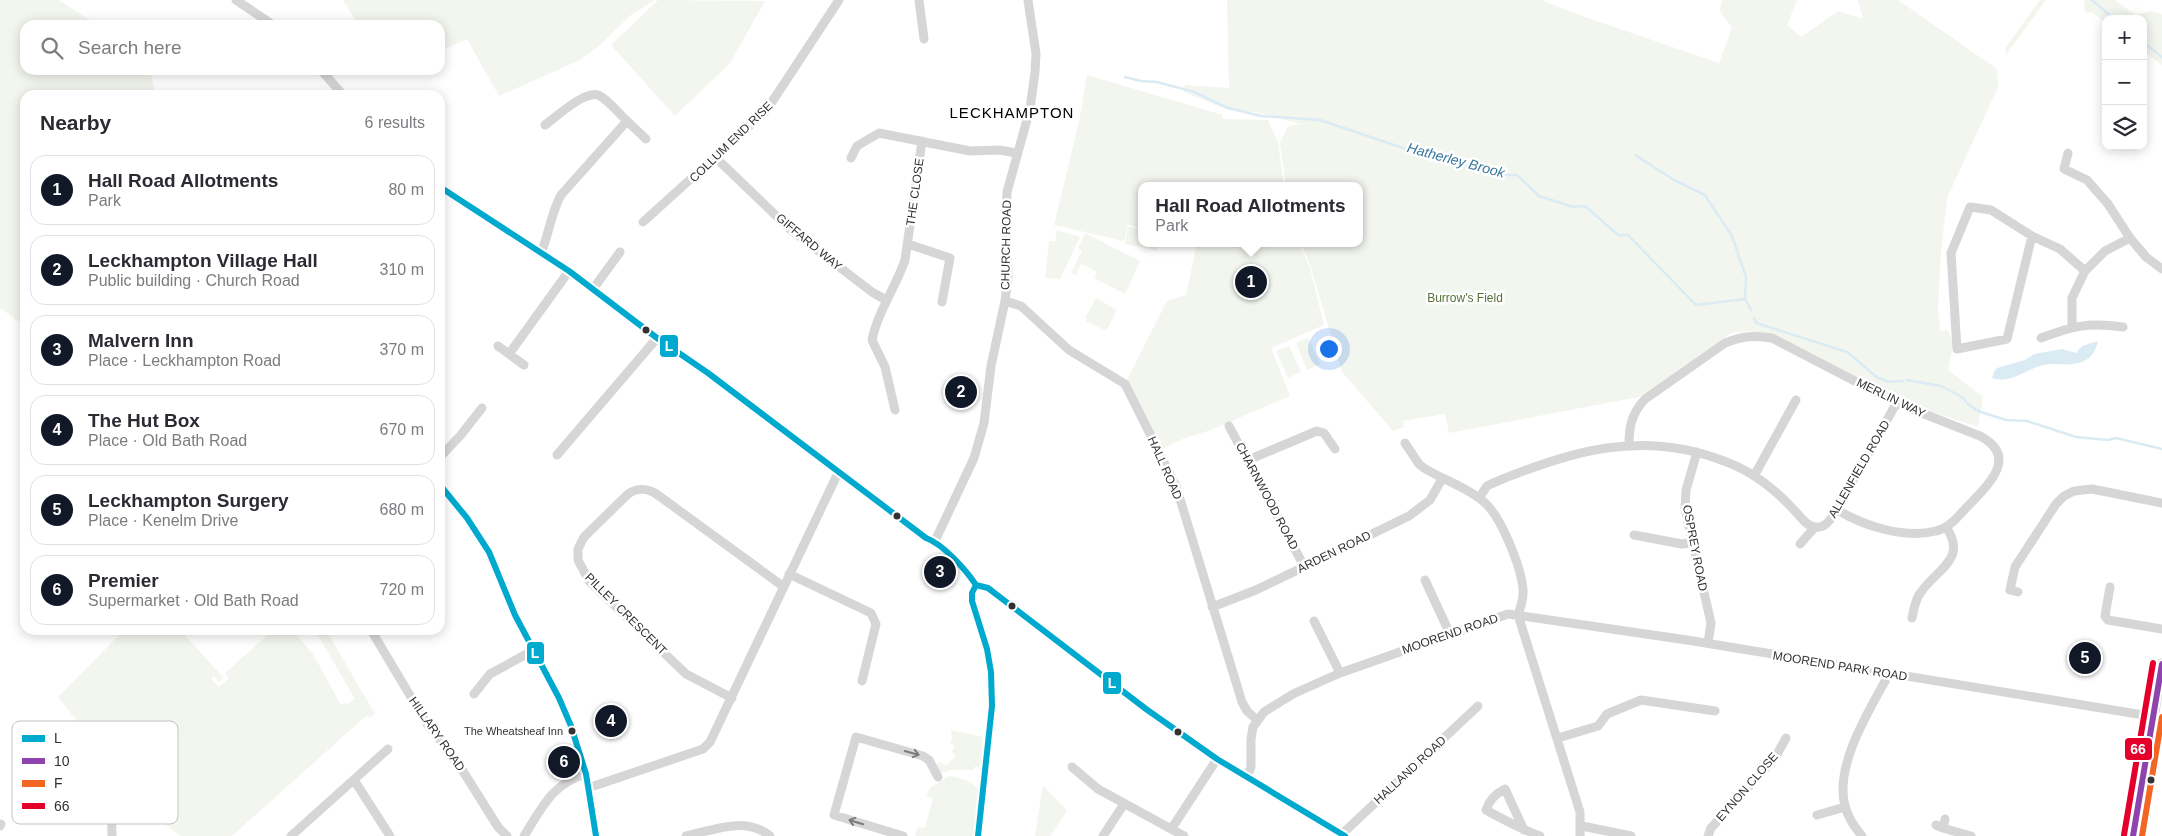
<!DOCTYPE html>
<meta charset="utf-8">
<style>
:root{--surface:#fff;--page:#f2f2f3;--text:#2b2b33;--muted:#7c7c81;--line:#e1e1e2;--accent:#111827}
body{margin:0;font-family:Arial,sans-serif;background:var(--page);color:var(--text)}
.controls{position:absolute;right:15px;top:15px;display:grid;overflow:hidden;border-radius:10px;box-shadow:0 2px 12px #0003}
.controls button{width:45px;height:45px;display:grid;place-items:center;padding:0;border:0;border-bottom:1px solid var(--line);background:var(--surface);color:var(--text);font:25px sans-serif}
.you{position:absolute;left:1328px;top:348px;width:18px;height:18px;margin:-12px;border:4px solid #fff;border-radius:50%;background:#1a73e8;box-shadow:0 0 0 8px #1a73e833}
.badge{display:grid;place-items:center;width:32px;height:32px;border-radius:50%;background:var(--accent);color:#fff;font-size:16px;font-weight:700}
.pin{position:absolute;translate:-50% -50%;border:2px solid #fff;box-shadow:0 1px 5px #0006}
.popup{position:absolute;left:1138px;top:182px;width:225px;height:65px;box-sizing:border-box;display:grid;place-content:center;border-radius:10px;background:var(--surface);filter:drop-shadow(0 1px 4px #0005);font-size:16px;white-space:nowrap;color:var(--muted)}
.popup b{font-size:19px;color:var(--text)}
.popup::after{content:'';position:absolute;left:50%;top:100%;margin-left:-10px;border:10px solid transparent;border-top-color:var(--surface)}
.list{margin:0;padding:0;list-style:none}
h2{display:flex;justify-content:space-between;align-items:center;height:65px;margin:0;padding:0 20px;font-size:21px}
h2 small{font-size:16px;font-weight:400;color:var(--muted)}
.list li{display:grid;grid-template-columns:32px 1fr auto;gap:15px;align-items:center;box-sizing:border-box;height:70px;margin:0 10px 10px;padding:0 10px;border:1px solid var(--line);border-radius:15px}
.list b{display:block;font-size:19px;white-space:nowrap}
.list p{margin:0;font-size:16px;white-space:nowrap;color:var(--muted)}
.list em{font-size:16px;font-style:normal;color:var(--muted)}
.icon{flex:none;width:28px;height:28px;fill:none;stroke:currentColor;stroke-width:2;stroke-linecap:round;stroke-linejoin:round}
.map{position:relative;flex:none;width:2162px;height:836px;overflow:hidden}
.search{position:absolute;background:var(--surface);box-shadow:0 2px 12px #0003;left:20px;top:20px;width:425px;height:55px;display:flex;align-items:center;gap:12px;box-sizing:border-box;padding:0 18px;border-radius:15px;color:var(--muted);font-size:19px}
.panel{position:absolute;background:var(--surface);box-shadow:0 2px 12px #0003;left:20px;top:90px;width:425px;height:545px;border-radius:15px}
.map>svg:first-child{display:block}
</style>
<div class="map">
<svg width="2162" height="836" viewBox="0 0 2162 836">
<rect width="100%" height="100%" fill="#fff"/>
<path fill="#f3f6ee" d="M0 0H59L97 25H25V70H150L155 93V95H25V326L0 308Z
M343 0H655L631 15 599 46 578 61 499 96 467 39 440 51V25H358Z
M658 0 765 1 730 63 675 116 611 45Z
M1227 0H1541L1585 17 1719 63 1732 28 1720 11 1722 0H1797L1787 25 1801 37 1838 11 1863 19 1858 0H1898L1997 69 1998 87 1947 198 1941 251 1938 307 1940 331 1947 330 1954 341 1948 370 1983 397 1978 427 1905 403 1850 376 1847 372 1750 331 1731 333 1639 397 1449 433 1445 414 1403 421 1404 427 1393 431 1342 372 1311 268 1301 243H1360V186H1286L1280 143 1288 126 1299 124 1309 126 1255 112 1228 110 1184 92 1185 85 1229 88Z
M2040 0H2046L2006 55 2005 48Z
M2084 0H2115L2135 15 2151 11 2162 14V65L2143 51V19H2106V23L2091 12 2085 13Z
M1087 75 1223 115V119L1268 120 1278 143 1284 186H1142V228L1128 225 1124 241 1054 225 1079 122Z
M1128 227 1142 229V243H1158L1157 250 1125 244Z
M1057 230 1080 237 1060 279 1045 278 1049 241H1055Z
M1085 233 1140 261 1125 294 1094 278 1097 272 1081 264 1076 275 1071 273 1082 251 1078 248Z
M1197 243H1299L1310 268 1324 325 1271 348 1290 396 1211 430 1185 438 1158 451 1125 384 1167 301 1186 295Z
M1096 298 1117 310 1106 331 1086 321 1087 319 1085 318Z
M1308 338 1320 364 1307 370 1296 343Z
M1289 346 1301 372 1288 378 1276 351Z
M124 630H180L224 678 219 682 214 676 211 679 219 687 229 678 225 673 273 630H292L313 654 341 705 346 703 348 704 355 699 315 630H326L375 714 369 718 367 715 232 836H180L166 825 101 751 58 697Z
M951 730 983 737 980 767H974V770H951L941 773 935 768 938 763 941 762 946 766 956 756 951 752 955 747 950 742 952 739Z
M949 776C962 778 971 780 980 791L976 836H915L918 827 925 828 933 798 926 796 930 788Z
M1043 785 1067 811 1050 836H1035Z"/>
<path fill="#dbebf4" d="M2098 341C2096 349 2093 356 2086 360 2072 368 2058 362 2044 365 2025 369 2013 384 1992 378L1994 372 1997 368 2025 360 2034 354 2062 349 2076 353 2082 346Z"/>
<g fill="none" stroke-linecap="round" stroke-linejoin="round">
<path stroke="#dbebf4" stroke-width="2.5" d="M2092 0 2114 19
M2143 42 2162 57
M1125 77 1141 81 1157 82 1194 92 1228 108 1261 116 1320 120 1403 148 1499 175H1517L1539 196 1573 207 1585 206 1618 235H1628L1696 305 1745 299 1751 310
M1635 155 1674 180 1705 195 1732 236 1746 277 1745 298
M1754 318 1756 323 1847 352 1878 378 1889 382 1903 381
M1907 380 1941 386 1962 397 1968 404 1978 411 2006 420 2027 421 2076 437 2108 440 2116 438 2162 449"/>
<path stroke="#d6d6d6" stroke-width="9" d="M236 0 273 25
M919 0 924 39
M321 70 343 95
M545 125C556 117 584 91 598 95 608 99 619 114 627 121
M2068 153 2064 169 2087 180 2108 204 2130 238 2146 257 2162 269
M715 157 791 230 872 292 886 300
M851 158 857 146 879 133 970 151 999 150 1017 153
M440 187 569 271 657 338 708 373 926 538 935 541 970 576 976 585 988 588 1146 709 1217 759 1345 836
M643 222 766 111 839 0
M2032 236 2007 339 1957 349 1951 253 1970 207 1991 210 2032 236 2060 249 2085 271
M908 244 950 258 942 302
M541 253C549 234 551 213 561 195L627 121 646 139
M593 289 620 252
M1005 301 1021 306 1069 350 1125 384 1176 486 1242 702 1247 711 1257 720
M2072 327V298L2085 271 2105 251 2130 238
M2041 338C2073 326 2088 322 2123 327
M498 346 524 365
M509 354 569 271
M895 410 885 367 872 340C878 311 896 287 905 260L922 141
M1229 426 1304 566
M1405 443 1419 464 1424 468C1443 480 1467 487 1484 502 1501 516 1521 567 1523 589 1524 598 1521 606 1518 615
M1629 444C1629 426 1632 413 1645 399L1725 343C1742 336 1755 335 1772 338L1899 404 1980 436C2020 457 1987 486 1968 506 1959 515 1950 528 1936 531 1903 539 1865 526 1837 510
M1697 452 1686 490 1685 509 1711 623 1708 643
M557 455 657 338
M440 457 460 436 482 408
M1248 460 1317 431 1324 433 1335 449
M1754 476 1796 400
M440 485 467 518 489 552 515 615 559 698 571 726 586 774 596 836
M1479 498 1487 486 1493 483C1570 451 1642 429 1724 461 1752 471 1775 489 1795 511 1800 516 1806 526 1815 527 1826 529 1831 518 1837 510L1897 402
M1634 535 1682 544 1692 542
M935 541 974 458 984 423 991 366 1005 301 1008 278 1006 225 1007 192 1030 109 1035 72 1036 54 1028 0
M1800 544 1815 527
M789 574 871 613 876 624 862 681
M1425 580 1450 634
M976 585 972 593V601L987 649 991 672 992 706 978 836
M2110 587 2105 616 2108 620 2162 629
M2018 592 2010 590 2015 567 2056 504 2064 496 2074 491 2092 489 2162 503
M1212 607 1256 590 1409 516 1430 500 1442 479
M1518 615 1580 812V836
M1912 618C1914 609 1915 599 1921 592 1937 569 1968 559 1946 527
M1314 621 1340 673
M371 630 427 724 456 760 498 827 507 836
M474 694 490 674 532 651
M732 698 686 674 589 581 578 560V549L584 537 628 494C637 488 645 488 655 493L784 587
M1558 738 1598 726 1607 714 1641 700 1715 711
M88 745 106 773 111 784 112 836
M1072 767 1098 789 1184 836
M1247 777 1251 767V739L1253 727 1264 712 1293 694 1340 673 1508 614 1687 640 2162 718
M354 780 390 836
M588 788 703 749 710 742 838 473
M1817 815 1845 807
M1936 825 1943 828 1945 819
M0 826 1 824
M1582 826 1631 836
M1172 828 1217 759
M1943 828 1971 836
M1524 830 1505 789C1495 794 1489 800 1486 810 1504 820 1521 829 1540 836
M1342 834 1478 706
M291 836 388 749
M524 836C542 808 551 784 586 774
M686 836C714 830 745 816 770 836
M903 836 834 815 856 737 923 756 929 760 938 777
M1103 836 1124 804
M1708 836 1711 828 1775 758 1786 738
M1862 836C1855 828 1848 817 1845 806 1834 765 1870 709 1889 674"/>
<path stroke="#c9c9c9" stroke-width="11" d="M2133 836 2162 664"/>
<g stroke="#fff" stroke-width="10">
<path id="bus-1" d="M440 187 569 271 657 338 708 373 926 538C943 544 966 570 976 585L988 588 1146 709 1217 759 1345 836
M440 485 467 518 489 552 515 615 559 698 571 726 586 774 596 836
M976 585 972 593V601L987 649 991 672 992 706 978 836"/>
</g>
<g stroke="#fff" stroke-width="10">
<path id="bus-2" d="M2133 836 2162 664"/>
</g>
<g stroke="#fff" stroke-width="10">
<path id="bus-3" d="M2142 836 2162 717"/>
</g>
<g stroke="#fff" stroke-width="10">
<path id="bus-4" d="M2124 835 2153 663"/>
</g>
<use href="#bus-1" stroke="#00a9ce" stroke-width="6"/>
<use href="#bus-2" stroke="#8e44ad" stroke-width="6"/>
<use href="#bus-3" stroke="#f26522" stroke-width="6"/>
<use href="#bus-4" stroke="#e4002b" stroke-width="6"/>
</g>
<defs><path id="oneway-shaft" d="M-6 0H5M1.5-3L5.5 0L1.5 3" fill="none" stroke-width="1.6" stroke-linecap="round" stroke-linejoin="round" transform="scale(1.25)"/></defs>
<g stroke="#7c7c7c">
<use href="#oneway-shaft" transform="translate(912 753) rotate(16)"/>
<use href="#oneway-shaft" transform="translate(856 822) rotate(-163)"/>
</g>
<g fill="#323232" stroke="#fff" stroke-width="2">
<circle cx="646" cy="330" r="4.5"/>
<circle cx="897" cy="516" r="4.5"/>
<circle cx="1012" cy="606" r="4.5"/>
<circle cx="572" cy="731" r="4.5"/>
<circle cx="1178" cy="732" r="4.5"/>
<circle cx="2151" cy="780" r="4.5"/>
</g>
<g text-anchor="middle" stroke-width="5" stroke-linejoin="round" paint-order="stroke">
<g font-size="11" fill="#323232" stroke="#fff" text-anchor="end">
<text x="563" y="735">The Wheatsheaf Inn</text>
</g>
<g font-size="12" fill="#323232" stroke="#fff">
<text transform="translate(731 142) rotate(-44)" y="4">COLLUM END RISE</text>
<text transform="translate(915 192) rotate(-82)" y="4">THE CLOSE</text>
<text transform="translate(809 242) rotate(40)" y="4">GIFFARD WAY</text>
<text transform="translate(1006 245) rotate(-89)" y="4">CHURCH ROAD</text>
<text transform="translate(1891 398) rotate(26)" y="4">MERLIN WAY</text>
<text transform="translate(1165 468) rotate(66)" y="4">HALL ROAD</text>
<text transform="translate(1859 469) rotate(-60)" y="4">ALLENFIELD ROAD</text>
<text transform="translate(1267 496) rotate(62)" y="4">CHARNWOOD ROAD</text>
<text transform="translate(1695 548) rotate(79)" y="4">OSPREY ROAD</text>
<text transform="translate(1334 552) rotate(-26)" y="4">ARDEN ROAD</text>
<text transform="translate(626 614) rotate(45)" y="4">PILLEY CRESCENT</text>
<text transform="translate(1450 634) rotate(-19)" y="4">MOOREND ROAD</text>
<text transform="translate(1840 666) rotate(9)" y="4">MOOREND PARK ROAD</text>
<text transform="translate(437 734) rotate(55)" y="4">HILLARY ROAD</text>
<text transform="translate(1410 770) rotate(-43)" y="4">HALLAND ROAD</text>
<text transform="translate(1747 787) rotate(-49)" y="4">EYNON CLOSE</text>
</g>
<g font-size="12" fill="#57723b" stroke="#fff">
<text x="1465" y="302">Burrow's Field</text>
</g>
<g font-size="14" font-style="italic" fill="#39789c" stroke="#fff">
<text transform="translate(1456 160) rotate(15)" y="5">Hatherley Brook</text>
</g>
<g font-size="15" letter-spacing="1" fill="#000" stroke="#fff">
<text x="1012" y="118">LECKHAMPTON</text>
</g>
</g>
<rect x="12" y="721" width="166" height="103" rx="8" fill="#fff" stroke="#c2c2c2" stroke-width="1"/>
<rect x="22" y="735" width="23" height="7" fill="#00a9ce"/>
<rect x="22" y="758" width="23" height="6" fill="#8e44ad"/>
<rect x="22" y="780" width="23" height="7" fill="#f26522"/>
<rect x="22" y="803" width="23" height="6" fill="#e4002b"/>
<g font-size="14" fill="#323232">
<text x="54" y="743">L</text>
<text x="54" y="766">10</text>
<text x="54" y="788">F</text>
<text x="54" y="811">66</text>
</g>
<g stroke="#fff" stroke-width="2">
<rect x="659" y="334" width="20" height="24" rx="5" fill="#00a9ce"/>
<rect x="526" y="641" width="19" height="24" rx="5" fill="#00a9ce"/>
<rect x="1102" y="671" width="20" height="24" rx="5" fill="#00a9ce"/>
<rect x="2124" y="737" width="29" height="24" rx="5" fill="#e4002b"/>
</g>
<g font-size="14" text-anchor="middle" font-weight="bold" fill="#fff">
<text x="669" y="351">L</text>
<text x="535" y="658">L</text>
<text x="1112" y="688">L</text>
<text x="2138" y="754">66</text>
</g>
</svg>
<div class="controls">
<button>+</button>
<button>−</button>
<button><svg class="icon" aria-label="layers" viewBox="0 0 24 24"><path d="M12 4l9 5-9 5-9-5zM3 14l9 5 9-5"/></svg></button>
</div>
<div class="you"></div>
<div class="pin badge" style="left:1251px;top:282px">1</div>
<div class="popup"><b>Hall Road Allotments</b>Park</div>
<div class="pin badge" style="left:961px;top:392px">2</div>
<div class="pin badge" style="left:940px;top:572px">3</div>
<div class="pin badge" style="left:611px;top:721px">4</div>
<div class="pin badge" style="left:2085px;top:658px">5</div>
<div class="pin badge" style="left:564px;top:762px">6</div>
<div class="search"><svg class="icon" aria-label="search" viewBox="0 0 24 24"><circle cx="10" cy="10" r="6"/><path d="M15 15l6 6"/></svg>Search here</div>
<section class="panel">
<h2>Nearby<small>6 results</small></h2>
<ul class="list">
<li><span class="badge">1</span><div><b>Hall Road Allotments</b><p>Park</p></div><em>80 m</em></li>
<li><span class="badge">2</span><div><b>Leckhampton Village Hall</b><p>Public building · Church Road</p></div><em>310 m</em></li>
<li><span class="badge">3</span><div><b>Malvern Inn</b><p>Place · Leckhampton Road</p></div><em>370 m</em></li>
<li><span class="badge">4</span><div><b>The Hut Box</b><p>Place · Old Bath Road</p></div><em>670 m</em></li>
<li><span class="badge">5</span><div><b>Leckhampton Surgery</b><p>Place · Kenelm Drive</p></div><em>680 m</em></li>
<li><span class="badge">6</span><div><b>Premier</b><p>Supermarket · Old Bath Road</p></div><em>720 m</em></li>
</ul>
</section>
</div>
